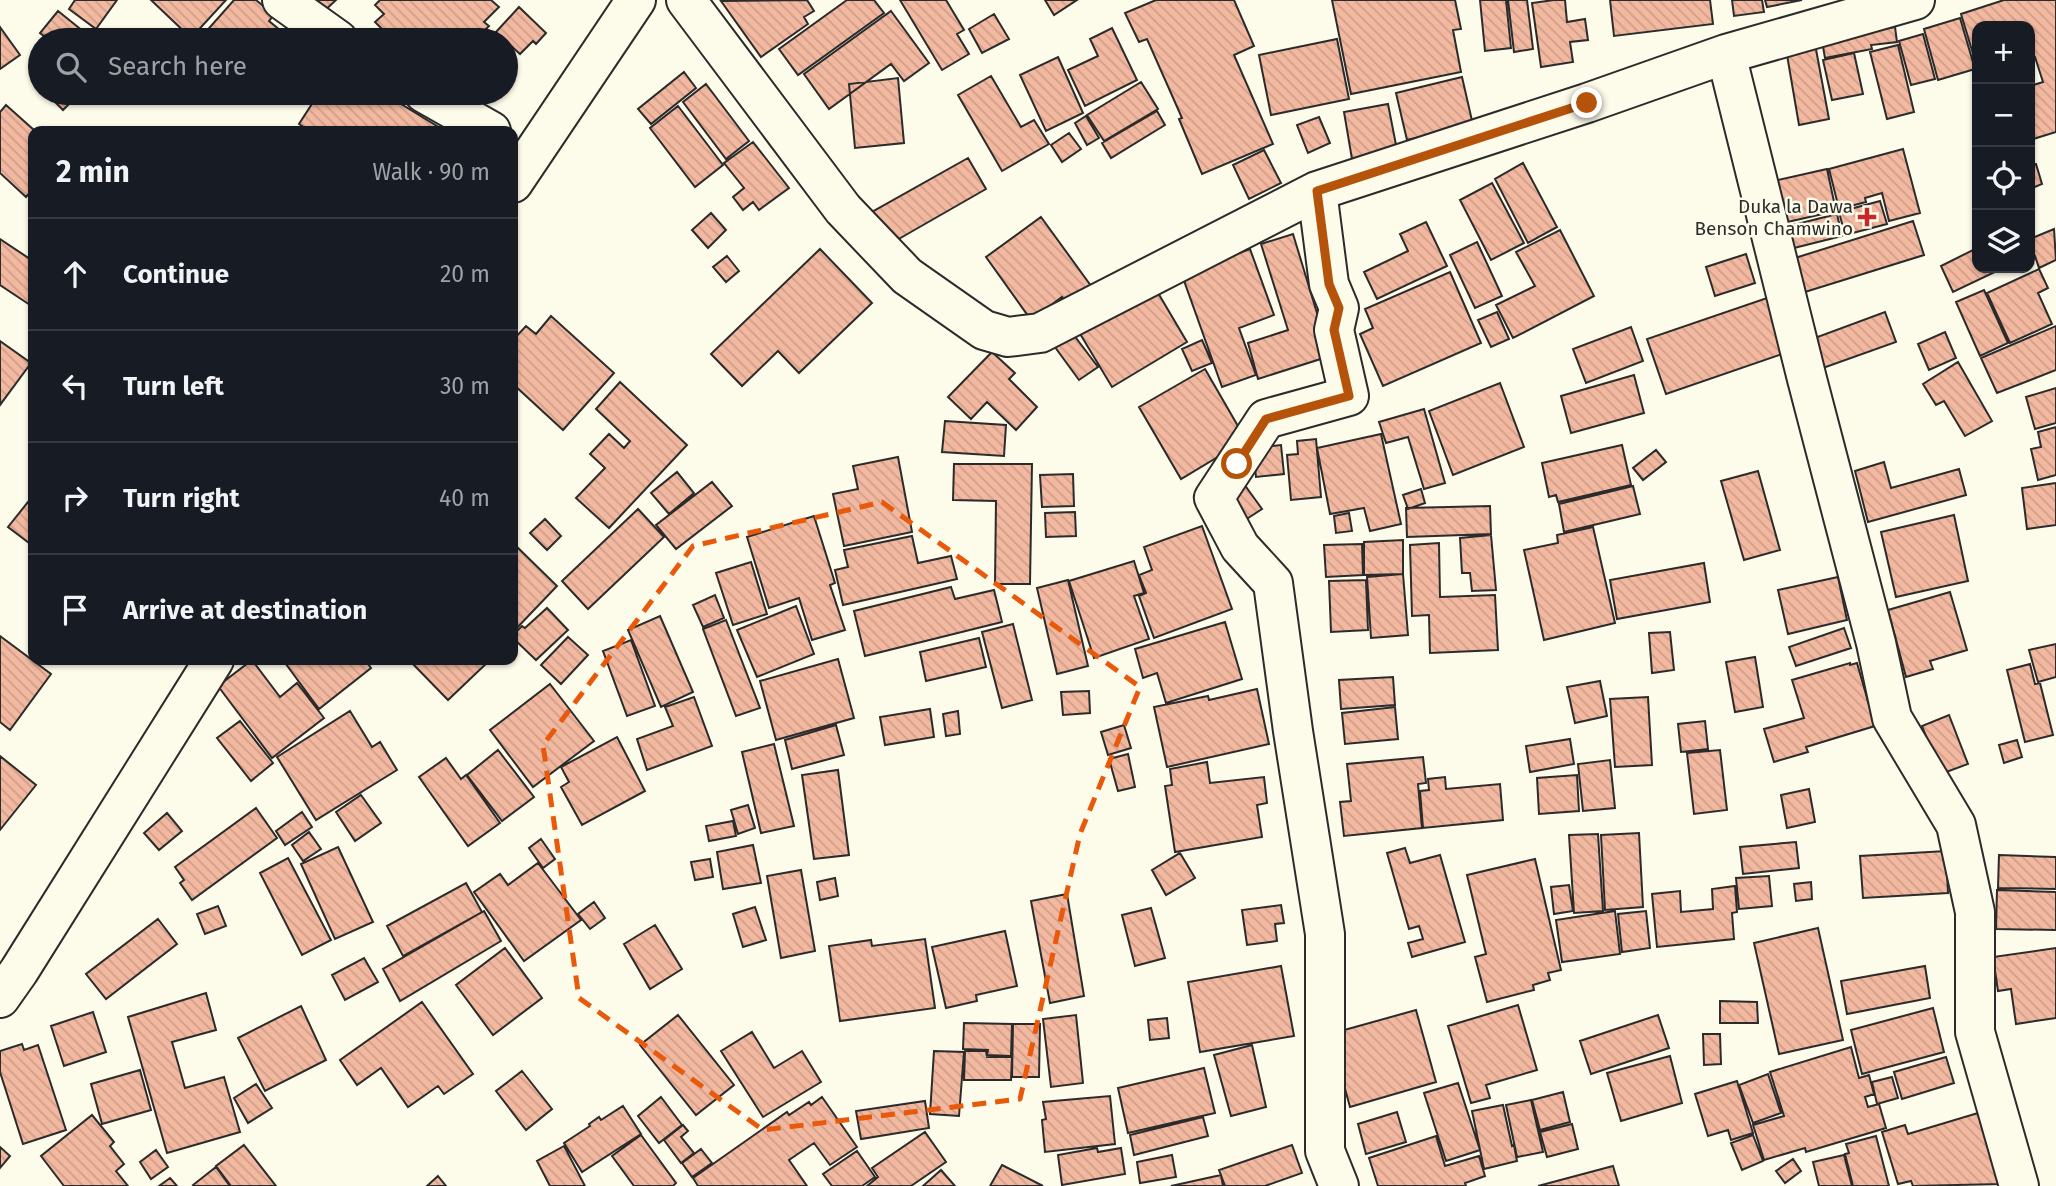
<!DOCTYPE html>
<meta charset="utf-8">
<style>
:root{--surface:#171b24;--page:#20242c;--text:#f1f3f6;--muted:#9ea1a6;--line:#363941}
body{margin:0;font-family:"Fira Sans",sans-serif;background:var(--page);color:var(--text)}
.controls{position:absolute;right:21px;top:21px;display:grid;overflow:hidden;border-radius:14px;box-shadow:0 2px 5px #0004}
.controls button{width:63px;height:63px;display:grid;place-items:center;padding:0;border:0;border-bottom:2px solid var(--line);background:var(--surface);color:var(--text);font:35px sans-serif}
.stop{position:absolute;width:21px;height:21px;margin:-16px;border:5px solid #b45309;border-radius:50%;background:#fff}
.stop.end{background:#b45309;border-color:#fff;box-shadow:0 2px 7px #0008}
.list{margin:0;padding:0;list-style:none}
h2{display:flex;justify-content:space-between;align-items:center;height:91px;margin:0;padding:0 28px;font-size:30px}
h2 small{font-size:23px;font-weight:400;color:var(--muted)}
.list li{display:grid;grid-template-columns:46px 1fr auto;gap:21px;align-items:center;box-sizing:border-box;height:112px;padding:0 28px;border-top:2px solid var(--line)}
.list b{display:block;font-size:26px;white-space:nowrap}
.list em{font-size:23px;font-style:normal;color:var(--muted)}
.icon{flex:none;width:38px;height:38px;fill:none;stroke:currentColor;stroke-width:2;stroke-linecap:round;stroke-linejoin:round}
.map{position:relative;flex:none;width:2056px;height:1186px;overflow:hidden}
.search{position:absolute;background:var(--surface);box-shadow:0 2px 5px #0004;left:28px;top:28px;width:490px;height:77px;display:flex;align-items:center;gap:18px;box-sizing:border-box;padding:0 24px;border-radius:38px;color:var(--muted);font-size:26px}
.panel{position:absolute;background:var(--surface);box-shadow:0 2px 5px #0004;left:28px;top:126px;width:490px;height:539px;border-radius:14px}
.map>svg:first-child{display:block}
</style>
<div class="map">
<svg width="2056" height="1186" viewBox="0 0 2056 1186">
<defs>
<pattern id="building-back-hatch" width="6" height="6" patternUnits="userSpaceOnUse" patternTransform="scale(1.75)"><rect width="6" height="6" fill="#f2b8a0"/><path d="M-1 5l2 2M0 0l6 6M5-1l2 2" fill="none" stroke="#d09e8a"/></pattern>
</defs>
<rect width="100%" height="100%" fill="#fdfbea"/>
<path fill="url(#building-back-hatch)" stroke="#2b2b2b" stroke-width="2" d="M75 0H117L96 29 69 9Z
M151 0H226L191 38Z
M234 0H256L274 15 269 21 292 40H208L203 35Z
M308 0H336L321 14Z
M380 0H491L499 7 484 22 489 26 475 40H393L375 22 384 14 375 5Z
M807 0 814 11 804 17 808 24 761 57 721 1Z
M847 0H874L884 13 798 75 779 49Z
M900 0H946L964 30 957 34 969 54 942 70Z
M1045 0H1077L1054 15Z
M1156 0H1234L1254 46 1234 55 1273 144 1202 174 1179 119 1182 118 1147 39 1139 42 1125 13Z
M1332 0H1455L1461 29 1453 30 1461 72 1351 94Z
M1480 0H1506L1511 48 1485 51Z
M1508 0H1527L1533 49 1514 52Z
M1554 0H1565L1567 22 1585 19 1588 40 1570 42 1573 62 1541 67 1532 3Z
M1610 0H1710L1713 24 1614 36Z
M1732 0H1762L1764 12 1734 16Z
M1765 0H1802L1767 7Z
M2004 0H2056V132L2030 140V86L2043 82 2035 57 2030 59V26H1977V67L1961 14Z
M519 7 546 33 536 44 533 41 520 54 496 32Z
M58 11 94 40H49L40 33Z
M891 11 929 63 904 81 891 64 829 109 804 74Z
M994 14 1009 39 982 53 969 29Z
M1960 18 1975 69 1938 80 1924 29Z
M0 27 20 55 0 69Z
M1895 27 1897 42 1871 45 1872 49 1825 58 1822 41Z
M1112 28 1137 80 1085 106 1068 70 1098 56 1090 39Z
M1923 34 1935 79 1911 85 1899 41Z
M1337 39 1349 99 1271 115 1259 55Z
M1815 44 1829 119 1799 125 1786 49Z
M1898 45 1914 112 1887 119 1870 52Z
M1854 53 1863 94 1832 100 1823 60Z
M1058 57 1083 113 1046 131 1020 75Z
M684 72 696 88 651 124 638 109Z
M991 76 1021 127 1034 120 1049 144 1002 171 958 95Z
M1462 77 1473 125 1407 140 1396 93Z
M898 78 904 143 855 148 849 84Z
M1141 82 1158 109 1104 141 1087 115Z
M706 84 749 141 726 159 683 102Z
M46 93H76L78 95 63 110Z
M105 93H120L116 99Z
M319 93H383L445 131H310L299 124Z
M1388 104 1397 150 1352 159 1344 112Z
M6 105 35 131 33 189 26 197 0 173V112Z
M678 106 723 165 695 187 650 128Z
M1157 111 1165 125 1111 158 1102 143Z
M1086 116 1099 138 1087 145 1075 123Z
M1319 117 1330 143 1308 153 1297 125Z
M1069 133 1081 149 1062 162 1051 145Z
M753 142 789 188 759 210 753 202 743 210 733 197 744 188 724 163Z
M1903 149 1920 213 1889 221 1882 193 1865 198 1866 202 1839 209 1829 169Z
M1264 150 1281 183 1249 199 1233 165Z
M968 158 986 189 890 244 872 212Z
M1523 163 1557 227 1528 243 1495 179Z
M2036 164 2042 184 2030 189V166Z
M1827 169 1836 211 1783 223 1774 181Z
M1492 183 1524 243 1491 260 1460 200Z
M1880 201 1887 224 1845 235 1839 212Z
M711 213 726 230 708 248 692 230Z
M1837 214 1842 236 1790 249 1785 227Z
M1041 217 1094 290 1070 308 1062 297 1031 320 986 257Z
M1913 221 1924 255 1805 292 1795 258Z
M1426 222 1447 266 1377 299 1364 272 1408 251 1400 234Z
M2054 229 2056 260 2039 268 2035 256 2030 259V239Z
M1560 230 1594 296 1513 338 1496 305 1535 286 1516 252Z
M1293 234 1330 356 1258 379 1248 343 1288 330 1261 244Z
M0 239 33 261V307L0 285Z
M1477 242 1502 296 1475 308 1450 255Z
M1977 248V268H1996L1997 271 1953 292 1941 266Z
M820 249 872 303 799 373 778 351 742 386 711 354Z
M1250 249 1274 315 1239 328 1256 375 1222 387 1182 275Z
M1746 254 1755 283 1715 296 1706 267Z
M727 256 739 271 726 282 713 267Z
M2039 269 2048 288 2038 293 2052 324 2010 343 1987 293Z
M1450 272 1481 343 1383 386 1360 334 1373 328 1365 309Z
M1151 281 1187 342 1112 387 1076 327Z
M1984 290 2008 343 1980 356 1956 302Z
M1767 298 1785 353 1666 394 1647 339Z
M1497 312 1509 339 1491 347 1478 320Z
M1885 312 1896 342 1823 368 1812 339Z
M551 316 614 373 563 430 513 384V340L526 326 536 334Z
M2056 326V370L1997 393 1981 358Z
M1631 327 1643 361 1586 383 1573 349Z
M1070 330 1098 367 1079 380 1052 343Z
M1945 332 1956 358 1929 370 1918 344Z
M1202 340 1212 363 1192 371 1182 349Z
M0 341 31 363 0 405Z
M992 352 1015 373 1009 379 1037 407 1016 430 987 402 971 419 948 397Z
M1958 362 1992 421 1965 436 1944 401 1936 405 1923 384Z
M1205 369 1246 440 1181 479 1139 407Z
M1634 375 1644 413 1571 433 1561 396Z
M620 382 687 445 609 528 576 498 605 468 590 454 609 434 624 448 630 441 596 409Z
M1500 383 1524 447 1453 475 1429 411Z
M2056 388V423L2035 429 2026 397Z
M1424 409 1445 483 1424 489 1408 437 1386 443 1379 422Z
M945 421 1006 425 1004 456 942 452Z
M2056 427V475L2038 480 2031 449 2041 447 2038 432Z
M1381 434 1401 524 1370 531 1364 508 1330 514 1317 448Z
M1316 439 1321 497 1291 500 1287 455 1298 454 1297 441Z
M1281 445 1284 474 1256 477 1253 448Z
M1622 445 1631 485 1558 502 1556 495 1549 497 1542 463Z
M1656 450 1666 462 1643 480 1633 468Z
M898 457 912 532 844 546 833 494 858 489 853 466Z
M1884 462 1891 488 1959 469 1966 495 1868 522 1855 471Z
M954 464H1032L1030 584H995L996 501 953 500Z
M1758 471 1780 550 1744 560 1721 481Z
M677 472 694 493 669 514 651 493Z
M1073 474 1074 506 1042 507 1040 475Z
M712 482 732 506 676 549 656 525Z
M2056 483V525L2027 529 2022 488Z
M1244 484 1262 509 1242 522 1224 498Z
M1633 486 1640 514 1564 532 1559 504Z
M1421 489 1425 503 1408 509 1403 495Z
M28 502 33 506V546L8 527Z
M1490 506 1491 534 1407 537 1406 508Z
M638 509 664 537 588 609 562 581Z
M1075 512 1076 536 1046 537 1045 513Z
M1349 513 1352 531 1336 533 1334 516Z
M1954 515 1968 581 1896 597 1881 532Z
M814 516 835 583 830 585 845 630 812 640 799 598 769 608 747 537Z
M545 519 561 536 547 550 530 533Z
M1202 526 1232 609 1154 638 1139 596 1146 593 1139 575 1152 570 1144 547Z
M1593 527 1615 623 1544 640 1524 550 1558 543 1557 535Z
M1491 535 1496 590 1472 591 1470 573H1462L1460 538Z
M912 536 918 563 951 556 957 579 843 605 835 570 848 567 844 550Z
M1403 540V574L1364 575V542Z
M513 543 557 586 513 632Z
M1439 543 1440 597 1495 595 1498 650 1430 653 1429 615 1412 616 1410 545Z
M1362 544 1363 575 1326 577 1324 545Z
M1134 561 1144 593 1134 596 1149 639 1094 658 1069 581Z
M751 562 767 614 733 625 716 573Z
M1704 563 1710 602 1617 619 1610 580Z
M1403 574 1408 635 1371 638 1367 577Z
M1838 577 1847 620 1788 634 1778 590Z
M1068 580 1088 666 1057 674 1037 588Z
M1366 580 1368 630 1331 632 1329 581Z
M951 587 955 599 994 590 1002 622 865 656 854 611Z
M1950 592 1967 650 1930 661 1933 669 1906 677 1888 610Z
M715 595 724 618 703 627 693 605Z
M796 606 814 654 757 677 737 630Z
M547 608 568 630 536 660 514 639 517 635 515 633 522 626 525 628Z
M660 616 693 692 661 707 628 630Z
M726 620 760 708 736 716 703 629Z
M1225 622 1242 679 1166 703 1157 673 1143 678 1135 649Z
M1013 624 1032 700 1002 708 982 632Z
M1844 628 1851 648 1796 666 1789 647Z
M1670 632 1674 670 1652 673 1649 633Z
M0 636 51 674 10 730 0 722Z
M568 637 588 655 561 684 541 665Z
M979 638 986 667 926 681 920 652Z
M631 640 655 706 627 716 603 651Z
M2056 644V677L2038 682 2029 650Z
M1755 657 1763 707 1735 712 1726 662Z
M838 659 854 718 776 740 760 681Z
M252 660 280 697 297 683 324 718 272 758 218 686Z
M283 660H365L371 668 319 709Z
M409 660H490L448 700Z
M1850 663V665L1857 663 1875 726 1806 747 1808 752 1774 762 1764 729 1804 718 1792 680Z
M2030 664 2035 684 2040 683 2053 735 2025 742 2007 670Z
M1393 677 1395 705 1341 709 1339 680Z
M1600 681 1607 716 1575 723 1567 687Z
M550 684 594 741 533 787 490 730Z
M1257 689 1269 744 1167 767 1154 707 1208 696 1209 700Z
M1089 691 1090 713 1063 715 1061 692Z
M694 697 712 746 647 770 637 739 673 726 665 707Z
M1648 697 1652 765 1615 767 1610 699Z
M1395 707 1398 739 1345 744 1342 713Z
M930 709 934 737 885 745 880 717Z
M350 711 372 747 380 742 397 770 316 820 277 757Z
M958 711 960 734 946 736 943 714Z
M1949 715 1968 764 1941 774 1922 726Z
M240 721 273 763 251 781 217 738Z
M1705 721 1708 749 1681 752 1678 724Z
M836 725 844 755 792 769 785 740Z
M1124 725 1131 748 1108 755 1101 732Z
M617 737 645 791 582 825 561 787 569 782 561 767Z
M1570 739 1574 764 1530 772 1526 746Z
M2017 740 2022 757 2004 763 1999 745Z
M774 744 794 826 761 833 742 752Z
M498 750 534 797 502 821 467 775Z
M1720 750 1727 810 1694 814 1687 753Z
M1128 754 1135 787 1118 791 1109 759Z
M0 756 36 785 0 830Z
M1423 757 1426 783 1418 784 1422 828 1344 836 1340 802 1351 801 1347 764Z
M446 758 461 779 466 775 500 823 468 846 419 777Z
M1610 760 1615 808 1583 811 1578 764Z
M1207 762 1210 783 1264 777 1267 803 1257 805 1262 837 1175 852 1165 786 1172 785 1170 769Z
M838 770 849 855 814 859 802 775Z
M1577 775 1579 811 1539 814 1537 778Z
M1445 777 1446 789 1500 784 1503 820 1423 828 1420 791 1429 790 1428 779Z
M1809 789 1815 822 1787 828 1781 795Z
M361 795 381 823 355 841 336 812Z
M748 805 755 828 738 834 731 810Z
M256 808 277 838 192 900 180 883 184 880 175 867Z
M302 812 312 827 285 845 276 831Z
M167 813 182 831 159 850 144 833Z
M733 821 736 836 709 841 706 826Z
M309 832 321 849 303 861 292 845Z
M1639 833 1643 907 1605 910 1601 835Z
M1598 834 1603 911 1574 913 1569 835Z
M541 839 555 859 543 868 529 848Z
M1796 842 1799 868 1743 874 1740 847Z
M753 845 761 883 723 889 717 852Z
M338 847 373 922 335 939 301 864Z
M1405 848 1410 863 1440 855 1465 942 1412 957 1408 943 1423 939 1419 926 1409 929 1387 853Z
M1946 851 1948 893 1863 898 1860 856Z
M1180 853 1195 878 1166 895 1152 870Z
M1999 855 2056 857V889L1998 888Z
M288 858 331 940 302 955 260 873Z
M710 859 713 877 695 880 691 862Z
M1535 859 1561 970 1548 973 1550 980 1533 985 1534 990 1487 1002 1475 957 1486 954 1467 875Z
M538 863 581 920 524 961 474 892 500 874 508 885Z
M801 870 815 951 781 958 767 876Z
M1769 876 1772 906 1739 909 1736 878Z
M835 878 838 896 820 900 817 882Z
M1811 882 1812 899 1796 901 1794 884Z
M466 883 482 912 403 956 387 926Z
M1569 885 1573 911 1554 914 1551 887Z
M1735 886 1737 912 1732 913 1734 939 1657 947 1652 894 1680 891 1681 912 1713 909 1712 889Z
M1997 890 2056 892V930L1996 929Z
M1067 894 1084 996 1050 1003 1031 901Z
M594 902 605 918 590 929 578 914Z
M1281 905 1284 923 1275 924 1277 941 1247 945 1242 910Z
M218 906 226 926 205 934 197 914Z
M755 907 766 940 743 947 733 914Z
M1151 908 1165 958 1135 966 1122 915Z
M484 911 501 941 400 1001 383 969Z
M1615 911 1620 954 1562 962 1556 920Z
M1646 911 1650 948 1622 952 1618 914Z
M158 919 177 944 106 999 86 974Z
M655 925 682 969 650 989 624 944Z
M1818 928 1843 1040 1779 1054 1754 943Z
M1005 931 1017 986 976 995 977 1001 946 1008 932 947Z
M925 939 935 1008 840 1021 829 946 871 940 872 946Z
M505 948 542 998 493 1035 456 985Z
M2056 948V1018L2016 1024 2011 989 1998 991 1993 957Z
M364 958 378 982 345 1000 332 975Z
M1281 966 1294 1036 1200 1052 1188 982Z
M1925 966 1930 998 1847 1014 1841 981Z
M206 993 216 1030 172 1042 185 1088 224 1077 240 1132 167 1153 128 1017Z
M1720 1001 1757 1002 1758 1023H1720Z
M422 1002 473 1074 444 1094 438 1086 408 1107 381 1068 357 1085 340 1060Z
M1518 1005 1537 1070 1486 1085 1490 1098 1471 1103 1448 1026Z
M301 1006 326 1060 265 1091 238 1038Z
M1933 1008 1944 1052 1862 1074 1851 1030Z
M1416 1010 1436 1082 1350 1107 1330 1034Z
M93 1012 106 1052 64 1066 51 1026Z
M678 1015 734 1085 696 1115 640 1045Z
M1076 1015 1083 1083 1051 1087 1043 1019Z
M1658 1015 1669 1048 1591 1074 1580 1041Z
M1167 1018 1169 1038 1150 1040 1148 1020Z
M964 1023 1012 1024 1011 1056 987 1055 988 1050 963 1049Z
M1013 1024H1040L1039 1077H1012Z
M752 1032 774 1068 802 1051 821 1082 763 1117 721 1051Z
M1703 1034H1720L1721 1064 1704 1065Z
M22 1044 24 1050 38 1045 66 1130 23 1144 0 1072V1051Z
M1252 1045 1266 1107 1231 1116 1214 1055Z
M1851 1047 1859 1078 1869 1075 1874 1094 1865 1097 1868 1107 1879 1104 1886 1128 1806 1152 1805 1148 1764 1160 1753 1125 1784 1116 1770 1072Z
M934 1051 964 1052 959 1116 930 1114Z
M965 1051H986L987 1057H1012L1011 1080H964Z
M1670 1056 1682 1103 1621 1121 1607 1073Z
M1946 1057 1954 1083 1902 1099 1894 1072Z
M1204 1068 1215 1113 1128 1133 1118 1088Z
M140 1070 151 1110 102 1124 91 1084Z
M522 1071 552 1109 526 1130 496 1091Z
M1768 1074 1781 1113 1753 1123 1739 1085Z
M1892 1077 1898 1098 1877 1104 1872 1082Z
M1737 1081 1753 1133 1731 1140 1728 1130 1708 1136 1695 1094Z
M1458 1083 1480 1150 1446 1161 1424 1093Z
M256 1084 272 1108 248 1123 234 1098Z
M1563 1092 1570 1122 1540 1130 1532 1100Z
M1110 1096 1115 1144 1045 1152 1042 1120 1046 1119 1043 1102Z
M661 1097 682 1125 659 1143 638 1116Z
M822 1097 857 1147 830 1165 814 1143 789 1160 807 1186H698L693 1178 787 1112 789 1115 809 1102 811 1105Z
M1531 1100 1543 1152 1517 1157 1506 1105Z
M925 1101 929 1128 861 1139 856 1111Z
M1503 1105 1512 1146 1514 1145 1517 1161 1484 1169 1472 1111Z
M623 1106 641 1134 582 1172 564 1143 590 1126 589 1124 599 1117 601 1120Z
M1397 1112 1406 1142 1366 1154 1358 1124Z
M1978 1113 2001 1184 1913 1186 1911 1181 1898 1184 1882 1132 1905 1125 1908 1134Z
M92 1115 114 1142 110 1146 124 1164 116 1171 128 1186H64L41 1156Z
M1203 1117 1208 1136 1134 1155 1130 1135Z
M1572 1124 1578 1149 1547 1157 1540 1132Z
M683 1125 688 1131 681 1137 694 1153 681 1163 664 1140Z
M925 1132 946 1162 911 1186H867L878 1177 872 1168Z
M641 1135 676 1183 673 1186H634L612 1156Z
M1753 1135 1763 1161 1742 1170 1731 1143Z
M1436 1136 1445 1166 1479 1156 1485 1176 1465 1183 1466 1186H1378L1369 1158Z
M1876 1136 1889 1186H1853L1845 1154 1849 1153 1846 1144Z
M244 1145 276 1186H231L216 1166Z
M1292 1145 1302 1173 1265 1186H1225L1219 1170Z
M564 1146 585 1186H550L537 1161Z
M0 1147 10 1156 0 1168Z
M1097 1148 1098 1152 1121 1148 1125 1174 1062 1185 1058 1155Z
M701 1149 712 1163 692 1177 682 1163Z
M156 1150 168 1167 151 1179 140 1162Z
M857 1151 875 1177 862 1186H832L823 1174Z
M1172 1155 1176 1177 1140 1183 1137 1162Z
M1844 1155 1852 1186H1819L1813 1162Z
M1793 1159 1801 1171 1785 1183 1776 1171Z
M1002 1165 1043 1186H990Z
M1613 1166 1619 1186H1538Z
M216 1167 230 1186H194L193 1185Z
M941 1170 955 1186H923Z
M1221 1175 1223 1186H1171Z
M438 1176 446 1186H427Z
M170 1178 177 1186H159Z"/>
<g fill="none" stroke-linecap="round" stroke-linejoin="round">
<g stroke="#2b2b2b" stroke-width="42">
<path id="street" d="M282 0 338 40
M686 0 843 209 907 276 984 330 1008 337 1040 333 1317 191 1587 103 1726 54 1915 0
M1726 54 1807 379 1876 643 1892 718 1956 825 1975 912V1032L2019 1186
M424 93 491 131
M513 183 636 0
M1317 191 1329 284 1339 308 1334 330 1349 396 1266 419 1214 498 1240 547 1273 583 1293 731 1325 934V1151L1339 1186
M0 998 19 971 214 660"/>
</g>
<use href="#street" stroke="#fdfbea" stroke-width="38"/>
</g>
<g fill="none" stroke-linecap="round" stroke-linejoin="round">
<path stroke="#b45309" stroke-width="9" d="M1237 464 1266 419 1349 396 1334 330 1339 308 1329 284 1317 191 1587 103"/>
</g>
<path fill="none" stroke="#e8590c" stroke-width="5" stroke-dasharray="14 9" stroke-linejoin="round" d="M882 502 1140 687 1080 834 1020 1099 763 1130 579 998 543 745 693 546Z"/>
<path fill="#c62828" stroke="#fdfbea" stroke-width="2.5" d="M1863.5 206.5h7v7h7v7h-7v7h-7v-7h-7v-7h7z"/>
<g text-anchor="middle" stroke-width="5" stroke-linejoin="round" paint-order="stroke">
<g font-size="19" fill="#2b2b2b" stroke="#fdfbea" text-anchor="end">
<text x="1853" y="213">Duka la Dawa<tspan x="1853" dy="22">Benson Chamwino</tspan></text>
</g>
</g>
</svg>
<div class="controls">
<button>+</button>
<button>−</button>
<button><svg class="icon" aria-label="locate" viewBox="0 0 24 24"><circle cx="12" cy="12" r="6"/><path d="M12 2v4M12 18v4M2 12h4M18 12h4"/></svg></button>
<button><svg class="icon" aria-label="layers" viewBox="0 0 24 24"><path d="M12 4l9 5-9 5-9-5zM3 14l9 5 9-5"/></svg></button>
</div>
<div class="stop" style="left:1237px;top:464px"></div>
<div class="stop end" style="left:1587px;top:103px"></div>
<div class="search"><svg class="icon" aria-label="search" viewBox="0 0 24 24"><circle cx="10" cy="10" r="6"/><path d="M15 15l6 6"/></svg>Search here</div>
<section class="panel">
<h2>2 min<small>Walk · 90 m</small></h2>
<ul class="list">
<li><svg class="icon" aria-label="ahead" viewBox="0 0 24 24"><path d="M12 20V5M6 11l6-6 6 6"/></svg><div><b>Continue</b></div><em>20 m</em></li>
<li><svg class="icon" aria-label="left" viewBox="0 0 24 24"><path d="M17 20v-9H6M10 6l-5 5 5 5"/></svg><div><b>Turn left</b></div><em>30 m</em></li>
<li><svg class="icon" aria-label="right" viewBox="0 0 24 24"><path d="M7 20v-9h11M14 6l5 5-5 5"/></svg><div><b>Turn right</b></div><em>40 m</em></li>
<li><svg class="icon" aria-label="arrive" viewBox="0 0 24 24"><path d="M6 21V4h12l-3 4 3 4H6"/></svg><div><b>Arrive at destination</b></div></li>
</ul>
</section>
</div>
